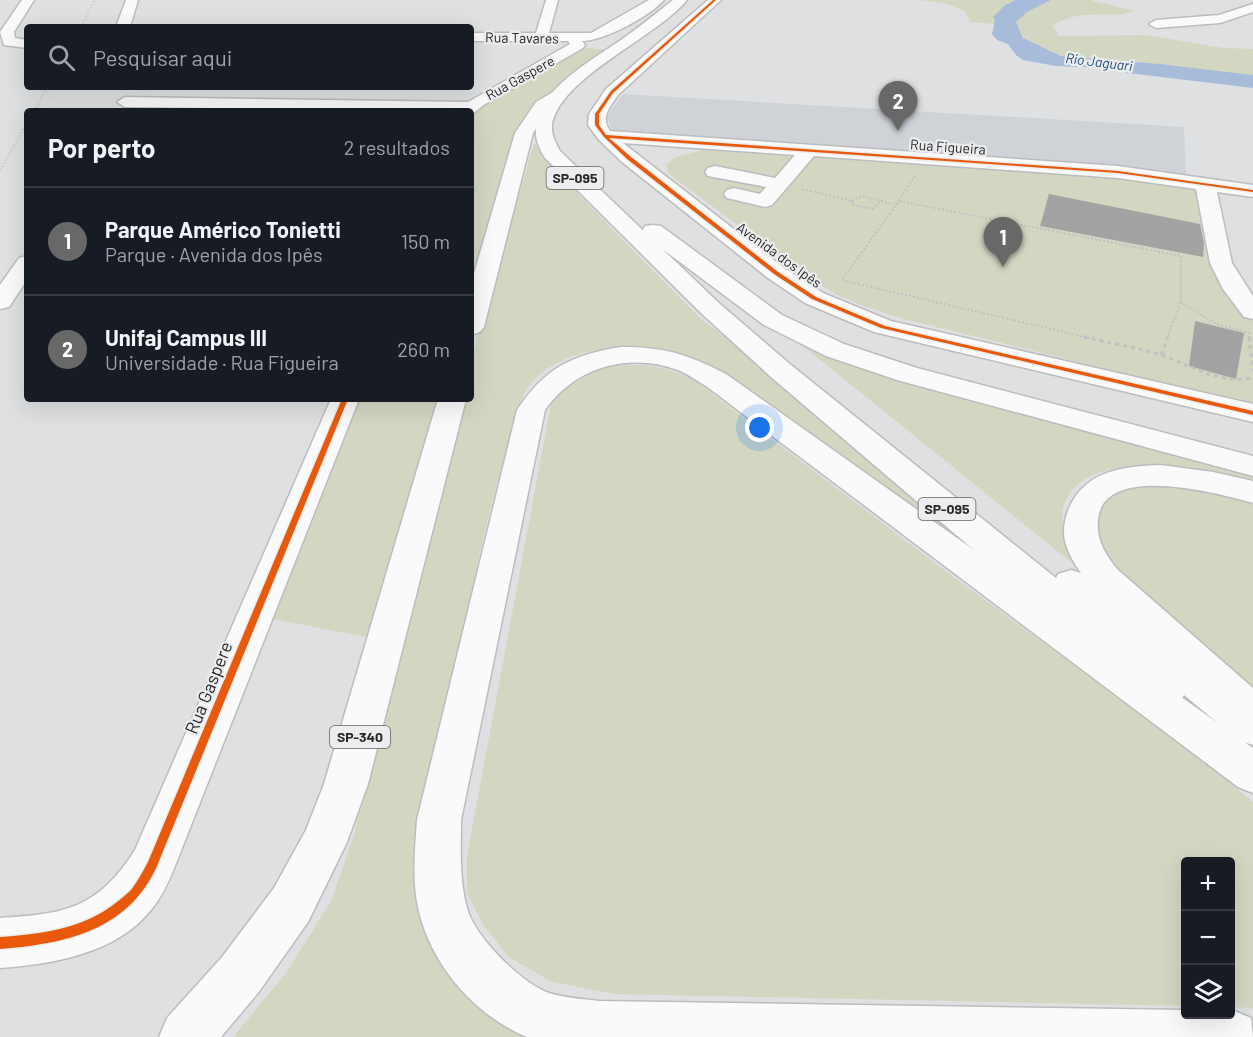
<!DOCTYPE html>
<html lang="pt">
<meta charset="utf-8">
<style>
:root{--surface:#171b24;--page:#242831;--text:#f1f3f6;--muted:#9ea1a6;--line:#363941;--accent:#686869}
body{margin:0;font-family:Barlow,sans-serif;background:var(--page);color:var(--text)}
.controls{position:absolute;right:18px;bottom:18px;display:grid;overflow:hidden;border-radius:6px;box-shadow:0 6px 24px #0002}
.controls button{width:54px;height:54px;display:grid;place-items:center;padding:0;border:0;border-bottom:2px solid var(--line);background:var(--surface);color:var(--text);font:30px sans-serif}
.you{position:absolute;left:760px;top:428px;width:21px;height:21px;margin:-15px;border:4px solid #fff;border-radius:50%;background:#1a73e8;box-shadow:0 0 0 9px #1a73e833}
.badge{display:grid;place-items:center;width:39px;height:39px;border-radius:50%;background:var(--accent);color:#fff;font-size:20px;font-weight:700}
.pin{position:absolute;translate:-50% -50px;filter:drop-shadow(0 2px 3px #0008)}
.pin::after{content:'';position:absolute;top:32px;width:21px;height:18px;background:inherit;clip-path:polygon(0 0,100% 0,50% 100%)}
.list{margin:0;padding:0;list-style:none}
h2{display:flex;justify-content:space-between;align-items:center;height:78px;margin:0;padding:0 24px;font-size:26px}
h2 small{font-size:20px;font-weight:400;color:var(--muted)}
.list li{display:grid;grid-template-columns:39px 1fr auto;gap:18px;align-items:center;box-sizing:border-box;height:108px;padding:0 24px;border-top:2px solid var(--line)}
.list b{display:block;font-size:22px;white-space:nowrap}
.list p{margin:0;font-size:20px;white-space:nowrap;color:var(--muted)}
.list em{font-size:20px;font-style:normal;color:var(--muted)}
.icon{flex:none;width:33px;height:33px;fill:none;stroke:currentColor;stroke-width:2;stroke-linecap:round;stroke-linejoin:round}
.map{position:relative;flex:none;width:1253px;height:1037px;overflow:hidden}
.search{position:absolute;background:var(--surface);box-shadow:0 6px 24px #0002;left:24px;top:24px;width:450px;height:66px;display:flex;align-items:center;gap:15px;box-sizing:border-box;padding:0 21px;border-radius:6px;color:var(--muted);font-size:22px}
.panel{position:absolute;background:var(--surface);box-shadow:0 6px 24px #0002;left:24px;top:108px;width:450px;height:294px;border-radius:6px}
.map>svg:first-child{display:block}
</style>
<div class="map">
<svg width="1253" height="1037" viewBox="0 0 1253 1037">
<rect width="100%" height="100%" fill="#dfe0e1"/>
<path fill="#cfd3d8" d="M623 94 1184 127 1186 176 614 136 607 116Z"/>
<path fill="#d3d7c2" d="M920 0H1015L1004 6 994 24 970 22 965 11 947 4Z
M1051 0H1090L1135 11C1108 20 1078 7 1053 26L1059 36 1147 35 1223 48 1253 49V75L1160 64 1061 56 1023 38 1016 22 1027 12Z
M588 48 609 50 530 109 511 141 471 285V117C491 94 558 58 588 48Z
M534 143 559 175 703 321 727 337 908 495 1060 621 716 370C665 344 577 335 533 381 518 397 515 423 509 444 489 505 477 567 463 629 447 703 432 777 416 851L536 1037H233L286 973 331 901 355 832 369 761 462 399H471V363L477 339Z
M716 147 1133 174 1190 184 1198 190 1207 257 1222 286 1253 321V405L900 318 864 306 839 296 807 277 669 174 666 165 676 157Z
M793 338 1253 474V482C1206 472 1095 444 1066 500 1053 525 1076 545 1072 563Z
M633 365C655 365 672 369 693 379L947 572 1197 755 1253 802V1008L1231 1007 1230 862H1186L1185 1006 615 994 552 982 509 957 484 926 467 894V856L551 404C569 371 598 367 633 365Z
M359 399H439L371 638 273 619Z
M1159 485 1205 492 1253 503V695L1109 565 1094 525C1107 489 1124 487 1159 485Z"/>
<path fill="#a6bcd9" d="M1015 0H1051L1027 12 1016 22 1023 38 1061 56 1160 64 1253 75V88L1128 73 1104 68 1056 66 1023 60 1016 55 1008 44 997 40 992 34 995 20 993 17 1004 6Z"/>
<path fill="#a3a3a4" d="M1049 194 1200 224 1204 243 1203 257 1040 226Z
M1195 321 1244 333 1236 379 1189 366Z"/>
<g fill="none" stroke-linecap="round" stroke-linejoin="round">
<g stroke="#bbbcbd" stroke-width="3">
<path id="minor" d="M22 0H34L14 32 15 38 27 40V48L4 45 0 32Z
M126 0H138L130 27H116Z
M546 0H558L549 33H591L649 0H664C650 16 604 41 582 41L585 45 583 48 485 104 471 115V111L125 107 117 102 125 97 468 102 570 44 568 41H471V33H536Z
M708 0H721L618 95C610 107 600 117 610 131L1118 166 1253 185V197L1217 192 1232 263 1253 296V319L1244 317 1223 289 1210 263 1196 189 1118 178 814 156 772 205 765 207 727 198 724 194 727 190 734 188 760 194 766 187 708 176 705 172 708 168 715 166 775 178 795 155 623 143 784 268 823 293 891 321 1253 404V422L874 332 805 303 768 278 622 162 599 140 588 125 589 114 606 89Z
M1253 4V12L1220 23 1156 28 1149 24 1156 20 1219 15Z
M27 256V280L9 307 0 309V285L19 258Z
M331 399H359L175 866C169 881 162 897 151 910 116 954 52 964 0 968V918C66 914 98 908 135 850Z"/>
</g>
<g stroke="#bbbcbd" stroke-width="3">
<path id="major" d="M673 0H687C657 37 559 78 552 125 551 135 556 143 560 151L720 304 791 365 1056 578 1058 574 1071 570 1084 574 1253 703V745L1238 740 1184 695 1180 702 1166 707 1152 702 771 377 702 314 545 158C510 106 583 66 618 42 637 29 655 14 673 0Z"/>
</g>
<g stroke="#bbbcbd" stroke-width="3">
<path id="highway" d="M560 88 568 93 548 109 533 133 484 327 480 332 471 335V284L515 133 536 102Z
M653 225 661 226 782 315 844 344 917 368 1253 456V476L897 380 826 356 764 325 645 236 642 231 645 226Z
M621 347C665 347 687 354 726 374L1253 748V793L1238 787 706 386C697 381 688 374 678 370 629 352 575 367 545 410L461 820C461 849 459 879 467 908 474 936 521 983 549 993 565 998 583 999 599 1001L1186 1010V1014H1230L1232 1010 1251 1018 1253 1037H527C474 1015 430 964 418 907 412 879 415 849 417 820L517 410C545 368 571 355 621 347Z
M438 399H466L368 784 347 842 308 922 258 993 221 1037H159L167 1018 222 957 274 888 306 830 324 784Z
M1161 465 1213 472 1253 481V503C1220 494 1111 464 1099 514 1094 537 1104 552 1117 569L1253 688V730L1239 725C1208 696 1177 667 1146 637 1117 610 1079 583 1066 545 1061 528 1066 511 1075 497 1094 469 1129 466 1161 465Z"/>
</g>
<path stroke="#c0c1c1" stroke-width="2" stroke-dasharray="2 2" stroke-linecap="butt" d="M802 189 852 201V205L873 209 881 201 897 205
M852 201 862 196 881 201
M899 201 915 176
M1090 338 842 280 899 201 1181 256V302L1216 324 1249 333 1250 338
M1167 338 1181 302"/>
<path stroke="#c0c1c1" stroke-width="3" stroke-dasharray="4 4" stroke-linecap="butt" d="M1084 337C1109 343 1136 347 1161 355 1193 366 1217 384 1253 378
M1249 337 1253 371
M1161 355 1168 337"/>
<use href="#minor" fill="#fafafa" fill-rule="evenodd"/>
<use href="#major" fill="#fafafa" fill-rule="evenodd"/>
<use href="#highway" fill="#fafafa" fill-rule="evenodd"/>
<path stroke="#c9caca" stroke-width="2" stroke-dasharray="1.5 2" stroke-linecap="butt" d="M81 27 95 0
M34 111 47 87
M0 170 27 123"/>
<g stroke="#ebedef" stroke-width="3">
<path id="cycleway" d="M713 0H716L613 93 599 114V125L606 135 1118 171 1253 190V192L1118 173 609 138 631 157 778 272 816 297 885 326 1253 411V415L881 328 812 299 774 274 627 159 604 137 595 125V114L611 91Z
M342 399H348L157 866C128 931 64 944 0 949V937C42 934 83 929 117 902 122 898 127 894 131 890 138 881 143 871 148 862Z"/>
</g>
<use href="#cycleway" fill="#e8590c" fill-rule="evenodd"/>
</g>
<g text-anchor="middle" stroke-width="4.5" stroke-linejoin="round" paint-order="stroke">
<g font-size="14" fill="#282829" stroke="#ebedef">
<text transform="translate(522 38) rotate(1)" y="5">Rua Tavares</text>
<text transform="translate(520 78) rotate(-29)" y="5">Rua Gaspere</text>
<text transform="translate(948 147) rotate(4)" y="5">Rua Figueira</text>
<text transform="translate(779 255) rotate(36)" y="5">Avenida dos Ipês</text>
</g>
<g font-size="14" font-style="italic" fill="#1d497b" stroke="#ebedef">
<text transform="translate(1099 62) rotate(7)" y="5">Rio Jaguari</text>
</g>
<g fill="#ebedef" stroke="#626364" stroke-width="1.5">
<rect x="546.5" y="167" width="57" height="22" rx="4.5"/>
<rect x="918.5" y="498" width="57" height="22" rx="4.5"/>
<rect x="330" y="726" width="60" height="22" rx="4.5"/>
</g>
<g font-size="14" font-weight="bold" fill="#282829">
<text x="575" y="183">SP-095</text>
<text x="947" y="514">SP-095</text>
<text x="360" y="742">SP-340</text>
</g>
<g font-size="18" fill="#282829" stroke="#ebedef">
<text transform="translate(209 688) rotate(-68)" y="6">Rua Gaspere</text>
</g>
</g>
</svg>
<div class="controls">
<button>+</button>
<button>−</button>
<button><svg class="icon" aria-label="layers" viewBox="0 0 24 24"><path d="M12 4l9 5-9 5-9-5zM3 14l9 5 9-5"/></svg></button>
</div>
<div class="you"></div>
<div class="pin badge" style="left:1003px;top:267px">1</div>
<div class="pin badge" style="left:898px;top:131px">2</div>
<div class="search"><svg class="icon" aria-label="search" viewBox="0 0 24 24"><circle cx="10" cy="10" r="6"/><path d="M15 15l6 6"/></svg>Pesquisar aqui</div>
<section class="panel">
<h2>Por perto<small>2 resultados</small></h2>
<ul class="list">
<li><span class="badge">1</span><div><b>Parque Américo Tonietti</b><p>Parque · Avenida dos Ipês</p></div><em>150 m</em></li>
<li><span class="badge">2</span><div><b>Unifaj Campus III</b><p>Universidade · Rua Figueira</p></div><em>260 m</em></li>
</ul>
</section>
</div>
